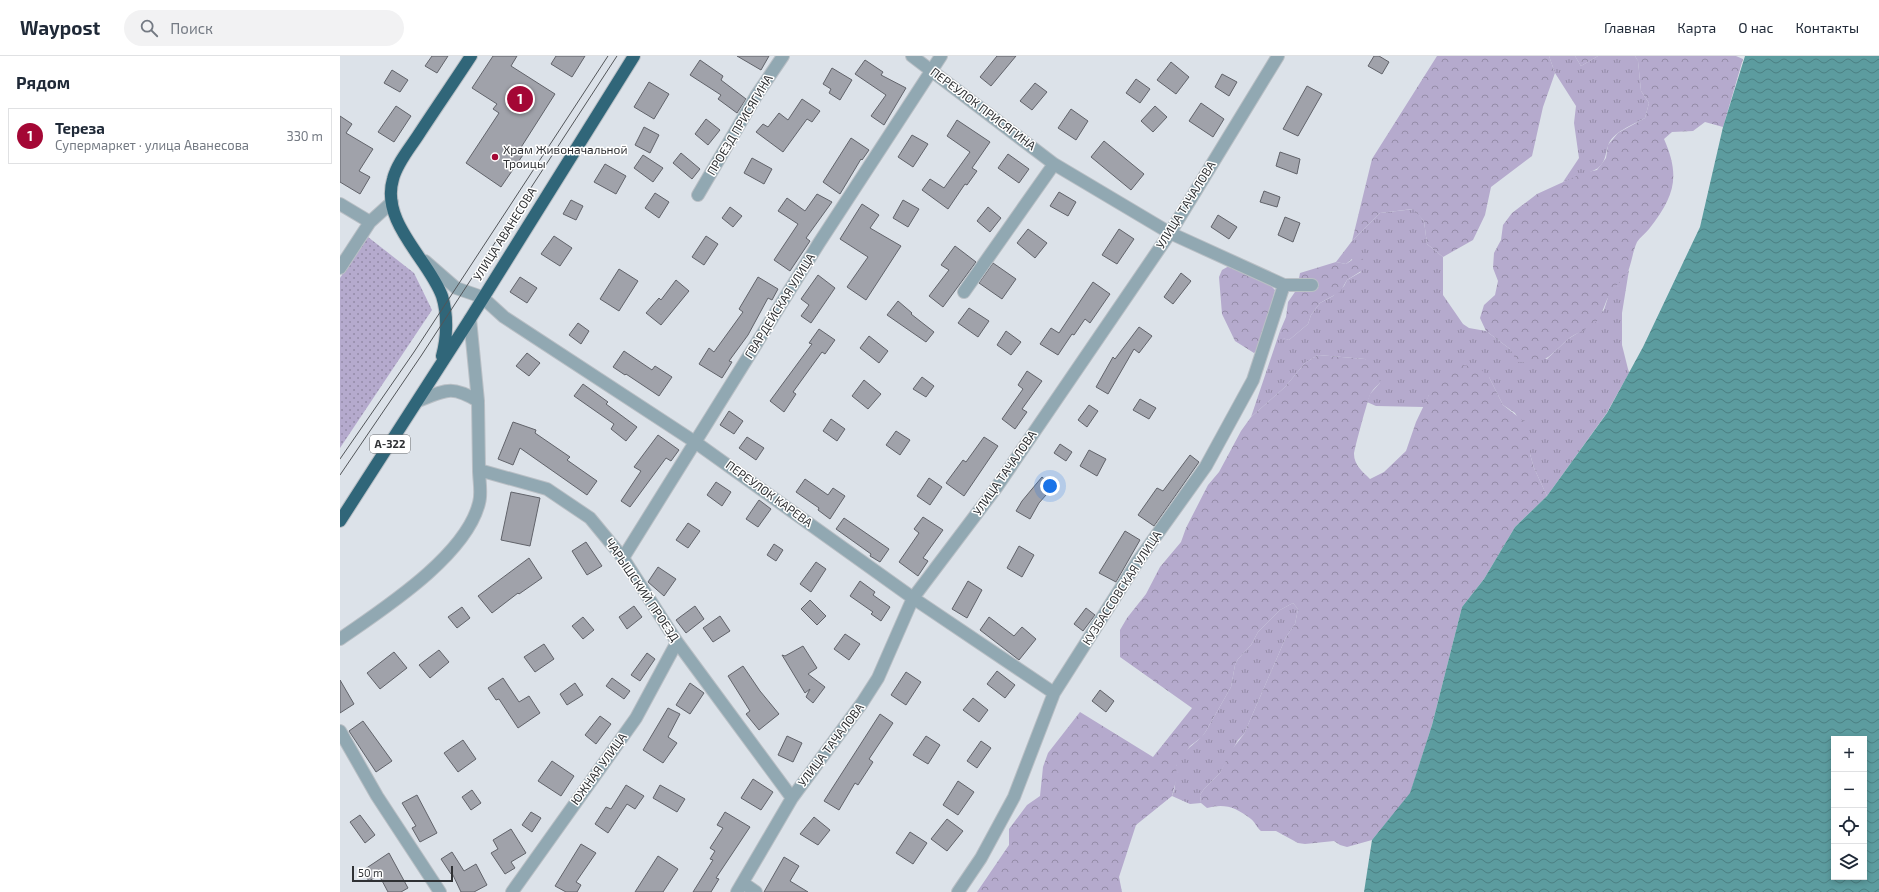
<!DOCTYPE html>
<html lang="ru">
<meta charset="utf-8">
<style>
:root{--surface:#fff;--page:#f2f2f3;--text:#1f2937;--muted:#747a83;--line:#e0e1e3;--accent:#a40735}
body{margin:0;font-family:"Exo 2",sans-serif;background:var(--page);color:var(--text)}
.controls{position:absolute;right:12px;bottom:12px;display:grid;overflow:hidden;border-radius:0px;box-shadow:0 2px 6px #0003}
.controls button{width:36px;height:36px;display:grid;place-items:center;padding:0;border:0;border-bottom:1px solid var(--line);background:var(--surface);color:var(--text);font:20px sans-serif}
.scale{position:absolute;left:12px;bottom:10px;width:101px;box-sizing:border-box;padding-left:4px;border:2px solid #2f3134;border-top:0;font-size:11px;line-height:14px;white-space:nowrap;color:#2f3134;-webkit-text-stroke:3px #fff;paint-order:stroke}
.you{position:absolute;left:710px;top:430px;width:14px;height:14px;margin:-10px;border:3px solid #fff;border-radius:50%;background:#1a73e8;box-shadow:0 0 0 6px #1a73e833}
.badge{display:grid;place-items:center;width:26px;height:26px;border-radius:50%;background:var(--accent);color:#fff;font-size:13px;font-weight:700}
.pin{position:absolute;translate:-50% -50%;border:2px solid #fff;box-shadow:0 1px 4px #0006}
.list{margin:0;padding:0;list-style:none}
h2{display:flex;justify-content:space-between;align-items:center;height:52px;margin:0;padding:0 16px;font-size:17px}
h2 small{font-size:13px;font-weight:400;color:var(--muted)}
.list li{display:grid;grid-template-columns:26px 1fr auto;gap:12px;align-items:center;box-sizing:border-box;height:56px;margin:0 8px 8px;padding:0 8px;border:1px solid var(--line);border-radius:0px}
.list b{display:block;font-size:15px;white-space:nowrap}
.list p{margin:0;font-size:13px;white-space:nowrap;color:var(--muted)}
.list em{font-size:13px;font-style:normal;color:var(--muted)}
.icon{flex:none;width:22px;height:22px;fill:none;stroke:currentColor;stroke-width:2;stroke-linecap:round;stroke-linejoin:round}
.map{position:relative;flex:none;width:1539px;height:836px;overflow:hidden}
header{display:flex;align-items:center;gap:24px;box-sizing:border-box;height:56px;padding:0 20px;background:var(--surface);border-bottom:1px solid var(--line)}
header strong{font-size:19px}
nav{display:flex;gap:22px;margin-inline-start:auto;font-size:14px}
.search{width:280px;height:36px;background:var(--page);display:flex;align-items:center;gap:10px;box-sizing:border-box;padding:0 14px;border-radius:22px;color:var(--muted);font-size:15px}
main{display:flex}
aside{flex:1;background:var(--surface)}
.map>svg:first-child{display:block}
</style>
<header>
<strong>Waypost</strong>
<div class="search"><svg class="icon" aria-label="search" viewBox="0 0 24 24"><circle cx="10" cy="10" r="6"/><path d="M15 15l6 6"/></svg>Поиск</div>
<nav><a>Главная</a><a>Карта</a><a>О нас</a><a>Контакты</a></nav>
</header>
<main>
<aside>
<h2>Рядом<small></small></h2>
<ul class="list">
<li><span class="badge">1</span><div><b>Тереза</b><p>Супермаркет · улица Аванесова</p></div><em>330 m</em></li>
</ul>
</aside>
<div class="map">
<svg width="1539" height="836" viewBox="0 0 1539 836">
<defs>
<pattern id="grass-tufts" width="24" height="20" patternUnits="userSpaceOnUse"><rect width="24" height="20" fill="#b5aacd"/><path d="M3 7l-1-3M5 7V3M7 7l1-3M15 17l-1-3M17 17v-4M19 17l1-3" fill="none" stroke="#948ba7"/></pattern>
<pattern id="forest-crowns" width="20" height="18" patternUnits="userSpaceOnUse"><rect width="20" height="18" fill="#b5aacd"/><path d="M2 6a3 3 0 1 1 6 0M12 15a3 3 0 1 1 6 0" fill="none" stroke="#948ba7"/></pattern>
<pattern id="park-dots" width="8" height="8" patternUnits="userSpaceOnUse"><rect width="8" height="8" fill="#b5aacd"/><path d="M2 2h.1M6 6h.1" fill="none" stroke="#948ba7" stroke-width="1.8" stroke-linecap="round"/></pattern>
<pattern id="water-waves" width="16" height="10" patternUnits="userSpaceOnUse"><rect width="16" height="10" fill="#5c9c9f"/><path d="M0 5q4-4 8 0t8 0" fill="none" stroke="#4c8082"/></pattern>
</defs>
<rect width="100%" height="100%" fill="#dce2e9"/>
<path fill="url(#grass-tufts)" d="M1209 0H1235L1241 10 1258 0H1295L1298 5 1301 35 1309 47 1305 62C1293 69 1272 76 1268 90 1265 99 1266 105 1258 112 1257 114 1229 124 1223 126L1239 102 1234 67 1236 50 1215 17Z
M1074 153 1084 165 1087 188 1103 201V239L1123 268 1129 272 1146 275 1170 293 1207 303 1228 283 1241 275 1264 254 1269 238 1289 214 1282 257V289L1289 317 1266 358 1207 440 1194 412 1190 398V383L1175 357 1163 349 1149 321 1089 339 1084 351 1036 350 1027 346 1030 338 1040 327 1025 303 978 299 965 307 945 331 911 361 940 275 943 282 949 284 968 268 971 259 980 247 993 240 1004 230 1007 224 1021 216 1012 203 1006 208 996 206 1012 185 1040 157Z
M953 547 958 553 955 568 946 581 904 678 898 684 880 717 864 733 860 739 861 747 850 748 832 740C838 727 833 721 836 710 839 695 858 688 866 675L891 631 895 609 898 603 911 589 918 576 940 554Z"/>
<path fill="url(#forest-crowns)" d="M1097 0H1209L1215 17 1203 51 1192 100 1151 131 1145 159 1133 184 1103 201 1087 188 1084 165 1073 153 1040 157 1012 185 1032 103Z
M1235 0H1258L1241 10Z
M1295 0H1396L1403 3 1383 71 1365 66 1353 75 1332 76 1324 83C1341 121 1334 141 1309 173 1306 177 1300 181 1297 186 1293 195 1292 204 1289 213 1286 221 1276 229 1271 237 1264 246 1264 257 1256 266 1248 274 1235 277 1227 284 1206 303 1208 307 1177 306L1170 293 1146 275 1140 262 1144 249 1155 239 1158 225 1153 212 1154 197 1161 184 1163 169 1172 157 1197 138 1243 117 1257 114 1266 102 1268 89 1278 77 1305 62 1309 47 1301 35 1298 5Z
M1018 200 1024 204 1026 212 1007 224 1000 236 980 247 971 259 968 268 949 284 942 282 940 275 946 261 948 246 957 233 960 217 996 206 1006 208Z
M889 210C905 215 924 221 935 234L920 292 914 297 895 285 882 258 879 221 882 214Z
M978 299 1025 303 1038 311 1040 327C1037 330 1032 334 1030 339 1028 343 1014 394 1014 398 1014 409 1023 416 1030 423L1044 416 1066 395 1076 366 1095 326 1106 314 1122 309 1138 311 1149 321 1163 349 1186 367 1190 383V398L1194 412 1207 440 1175 471 1144 523 1122 551 1092 669 1070 738 1032 784 1007 791 1000 789 994 785 965 788 958 787 936 775H921C917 772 915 766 911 763 896 751 884 747 867 752L861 747 860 739 864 733 880 717 890 696 904 678 946 581 955 568 958 553 953 547 940 554 918 576 911 589 898 603 895 609 891 631 866 675 862 681 850 690 836 710V725L832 740 796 769 779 821 782 836H637L669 789V773L687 749 700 740 703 711 708 697 740 656 813 701 852 652 780 601V574L787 562 806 538 820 511 841 486 846 472 868 429 879 416 901 375 911 361 945 331 965 307Z"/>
<path fill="url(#park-dots)" d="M28 181 74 217 92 254 0 392V222Z"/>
<path fill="url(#water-waves)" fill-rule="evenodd" d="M1405 0H1539V836H1024L1032 784 1070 737 1092 669 1122 551 1144 523 1175 471 1207 440 1267 357 1303 291 1360 171 1383 71ZM1494 683H1524V821H1494Z"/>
<path fill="#a0a2aa" stroke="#61636a" d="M92 0H108L97 17 85 10Z
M153 0H177L171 10 215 38 180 93 185 96 161 131 126 107 159 57 153 53 157 48 132 32Z
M216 0H245L232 21 211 8Z
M397 0H429L421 14Z
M657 0H676L651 30 640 21Z
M1034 0H1039L1049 6 1042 18 1028 10Z
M360 4 383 20 381 24 406 43 397 57 378 43 381 39 350 19Z
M525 4 543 16 541 19 566 32 544 69 531 60 546 39 515 18Z
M831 6 849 21 836 38 817 24Z
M492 12 512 24 500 44 489 37 491 33 483 28Z
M52 14 68 24 60 36 44 27Z
M882 18 897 26 889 40 875 31Z
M796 23 810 33 800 47 786 37Z
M309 26 329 38 314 63 294 51Z
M695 27 707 36 692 54 680 45Z
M967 30 982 38 958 80 943 73Z
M462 43 480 55 472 66 467 63 443 96 416 76 423 68 428 71 439 57 448 64Z
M861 47 884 63 873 81 849 65Z
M56 50 71 60 54 86 38 76Z
M815 50 827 61 813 76 801 65Z
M731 53 748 65 736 84 718 72Z
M0 60 12 68 6 77 33 93 19 115 30 121 20 138 0 126Z
M366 63 380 74 368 89 355 78Z
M617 64 650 86 632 112 637 115 627 129 625 128 608 153 582 134 590 123 604 132 630 96 607 80Z
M304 71 319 79 310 97 295 89Z
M572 79 588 88 573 111 558 101Z
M511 82 529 94 522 104 521 103 500 138 483 126Z
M764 85 804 118 791 134 751 101Z
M940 96 960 103 957 118 936 110Z
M341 97 360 113 352 123 333 107Z
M668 98 689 113 679 127 658 112Z
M303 99 323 112 313 126 294 112Z
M412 102 432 113 424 128 404 117Z
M265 108 286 120 276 138 254 126Z
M924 135 940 141 937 151 920 146Z
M719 136 736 146 728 160 710 150Z
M315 137 329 146 319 162 305 152Z
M477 138 492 146 466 182 470 185 450 215 434 204 458 168 438 155 447 142 465 155Z
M231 144 243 150 236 164 223 158Z
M563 144 579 153 568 171 553 162Z
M522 148 539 159 530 172 561 190 526 244 507 231 528 201 500 183Z
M390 151 402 160 393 171 382 162Z
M648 151 661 162 650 176 637 165Z
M878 159 897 171 889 183 871 171Z
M945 161 960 167 953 186 938 179Z
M688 173 707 187 695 202 677 187Z
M779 173 794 183 777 208 762 199Z
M214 180 232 192 220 210 201 198Z
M366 180 378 188 364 209 352 201Z
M615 190 636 206 603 251 589 240 609 214 601 209Z
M653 207 676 223 662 243 639 227Z
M279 213 298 225 279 255 260 243Z
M841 217 851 225 833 248 824 241Z
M478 219 495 232 471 267 461 260 469 249 461 243Z
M180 221 197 232 187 247 170 236Z
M418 221 438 233 432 244 428 242 408 279 389 305 392 306 382 322 359 308 369 292 374 296 403 256 399 253Z
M336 224 349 235 321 269 306 257 319 242 321 244Z
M753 226 770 238 750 267 745 263 734 279 732 278 718 299 700 288 711 272 719 277Z
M558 245 572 257 571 258 594 276 586 286 547 259Z
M629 252 649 265 638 281 618 267Z
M238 267 249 275 241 288 229 279Z
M799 271 812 280 799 297 794 293 768 338 756 331 773 301 775 303Z
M479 273 495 284 485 298 482 296 453 336 456 338 444 356 430 345 472 288 469 287Z
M666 275 681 286 671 299 657 289Z
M529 280 548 295 539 307 520 292Z
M284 295 312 314 315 310 332 321 319 340 286 318 285 319 273 311Z
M187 297 200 307 189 320 176 310Z
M687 315 702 325 682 353 687 356 675 373 662 363 683 333 678 329Z
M582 321 594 330 586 341 573 333Z
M524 324 541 338 528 353 512 340Z
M243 328 268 346 266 348 297 371 286 385 271 373 274 368 234 340Z
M800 343 816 352 809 363 793 354Z
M749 349 758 355 747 371 738 364Z
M389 355 403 365 394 378 380 369Z
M491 363 505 373 497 385 483 375Z
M173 366 196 374 195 377 230 401 227 404 257 425 247 439 180 392 173 409 158 403Z
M556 375 570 384 560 399 546 389Z
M318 379 339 394 331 405 326 402 290 451 281 445 301 415 294 411Z
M407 381 424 392 416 404 399 392Z
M644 381 658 390 624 440 606 427 623 404 626 406Z
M720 388 732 396 726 405 714 397Z
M749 394 766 403 757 420 740 410Z
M850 399 859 406 814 470 798 459 817 432 823 435Z
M702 421 713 431 699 447 690 463 676 455 682 445Z
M589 422 602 431 590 449 577 440Z
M465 423 488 439 493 432 505 440 490 463 478 454 479 452 456 436Z
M376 426 391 436 382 450 367 439Z
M171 436 200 442 190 490 161 484Z
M419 444 431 453 418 471 406 463Z
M583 461 603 474 583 502 588 505 578 520 559 506 579 477 574 473Z
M504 462 549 493 540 506 530 500 531 498 496 473Z
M348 467 360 475 348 492 336 484Z
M785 475 800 484 776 526 759 517Z
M246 486 262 510 247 519 232 495Z
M434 488 443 494 436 505 427 499Z
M679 490 694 499 682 521 667 512Z
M189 502 202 522 179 538 178 537 152 557 138 540Z
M476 506 486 513 471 536 460 528Z
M318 511 336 523 324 540 308 526Z
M520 525 535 536 533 539 550 551 541 565 531 558 533 556 510 540Z
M628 525 642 534 627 562 612 553Z
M470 544 486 560 477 569 461 553Z
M294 550 302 561 287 573 279 561Z
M355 550 364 563 346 577 336 564Z
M122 551 130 562 117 572 108 561Z
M746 552 755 559 743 575 734 568Z
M380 560 390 575 373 586 363 572Z
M243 561 254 574 243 583 232 570Z
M649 561 674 580 682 571 696 583 679 604 640 574Z
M505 578 520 588 509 604 494 593Z
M204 588 214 603 195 616 184 601Z
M463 590 477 612 468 618 485 631 473 647 466 641 470 633 465 637 442 599 445 600Z
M99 594 109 606 90 622 79 609Z
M54 596 67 612 40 633 27 617Z
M307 597 315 603 300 625 291 619Z
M403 610 420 635 439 658 419 674 406 658 410 655 388 620Z
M657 615 675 629 665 642 647 628Z
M566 616 581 626 566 649 551 639Z
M163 622 179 646 189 640 200 657 178 672 159 643 156 644 148 632Z
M272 622 290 635 284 643 266 630Z
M0 624 14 648 0 657Z
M235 627 243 639 227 649 220 638Z
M350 627 364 637 350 658 336 649Z
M760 634 774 645 766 656 752 645Z
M633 642 648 654 639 666 623 654Z
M328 652 340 658 328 681 337 687 323 707 303 694Z
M540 658 553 667 529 703 533 706 518 729 515 727 499 754 484 745Z
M260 660 271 668 256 688 245 679Z
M23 665 52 705 36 716 9 675Z
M447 680 462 687 453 706 438 699Z
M586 680 600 689 588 708 573 699Z
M123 684 136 703 118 716 104 697Z
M641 685 651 692 637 712 627 705Z
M212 705 234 720 221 740 198 725Z
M413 723 433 736 421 754 401 742Z
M618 725 634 736 618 759 603 749Z
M286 729 304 740 295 753 287 748 268 777 255 768 266 751 271 753Z
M320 729 345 743 337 756 313 742Z
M132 734 141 747 131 754 122 741Z
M77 739 97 777 80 786 72 772 76 770 62 747Z
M191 756 201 762 192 776 182 769Z
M385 756 410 771 376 822 379 823 371 836H353L373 804 370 803 375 795 370 792 383 772 377 769Z
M20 759 35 779 25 787 10 766Z
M474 761 490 774 478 789 460 778Z
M607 763 623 775 607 795 591 783Z
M171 773 186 797 171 806 175 812 165 818 151 797 158 793 153 784Z
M570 776 587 787 573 808 556 797Z
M241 788 256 797 236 826 241 829 237 836H226L215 830Z
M112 796 124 815 136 808 147 829 134 836H121L112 817 111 818 101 803Z
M49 797 68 832 61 836H48L39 819 29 825 22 815Z
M318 800 338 813 323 836H295Z
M444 801 459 810 450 825 468 836H424Z"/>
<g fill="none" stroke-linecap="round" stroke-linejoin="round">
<g stroke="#b9bfc5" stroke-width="14">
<path id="minor" d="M572 0 714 108 830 177 944 229H972
M358 139 416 40 443 0
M0 148 30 166
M85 205 116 232 142 241 164 261 355 386 573 542 714 637
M0 212 30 166 52 146
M624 236 714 108
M130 263 138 345 139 414 207 433 250 462 283 502 337 586 452 742
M78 345C106 334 111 329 138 345
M283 502 479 187 601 0
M0 583C43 553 126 500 139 447 142 437 139 424 139 414
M0 675 37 740 100 836
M403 827 416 836
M172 836 296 662 337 586
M397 836 452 742 522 647 538 622 573 542 656 432 830 177 938 0
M618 836 641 802 674 741 714 637 798 505 866 410 913 324 944 229"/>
</g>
<g stroke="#b9bfc5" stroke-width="14">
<path id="highway" d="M102 300C107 282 108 259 102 240 89 204 40 166 53 123 57 107 70 92 79 78 96 52 114 26 131 0
M0 465 130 263 294 0"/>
</g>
<use href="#minor" stroke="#91a8b2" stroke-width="12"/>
<use href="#highway" stroke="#306679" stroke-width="12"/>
<path stroke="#525559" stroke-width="1" d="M0 403 74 296 268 0
M0 419 81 300 277 0"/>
</g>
<circle fill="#a40735" stroke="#fff" stroke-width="1.5" cx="155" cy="101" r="4"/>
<g text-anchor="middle" stroke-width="3" stroke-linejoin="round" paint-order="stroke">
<rect fill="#fff" stroke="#6d6f71" stroke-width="1" x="30" y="379" width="40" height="18" rx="3"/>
<g font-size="11" font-weight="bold" fill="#2f3134">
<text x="50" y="392">А-322</text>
</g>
<g font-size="12" fill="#2f3134" stroke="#fff">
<text transform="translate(643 53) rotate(37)" y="4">ПЕРЕУЛОК ПРИСЯГИНА</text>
<text transform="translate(400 69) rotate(-59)" y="4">ПРОЕЗД ПРИСЯГИНА</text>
<text transform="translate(846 149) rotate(-58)" y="4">УЛИЦА ТАЧАЛОВА</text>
<text transform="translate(165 178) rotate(-58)" y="4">УЛИЦА АВАНЕСОВА</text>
<text transform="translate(440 250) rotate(-58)" y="4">ГВАРДЕЙСКАЯ УЛИЦА</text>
<text transform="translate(665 417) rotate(-55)" y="4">УЛИЦА ТАЧАЛОВА</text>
<text transform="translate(429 438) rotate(36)" y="4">ПЕРЕУЛОК КАРЕВА</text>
<text transform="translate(782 532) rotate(-57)" y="4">КУЗБАССОВСКАЯ УЛИЦА</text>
<text transform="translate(302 534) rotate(56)" y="4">ЧАРЫШСКИЙ ПРОЕЗД</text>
<text transform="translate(491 689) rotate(-53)" y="4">УЛИЦА ТАЧАЛОВА</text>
<text transform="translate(259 713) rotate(-54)" y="4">ЮЖНАЯ УЛИЦА</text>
</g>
<g font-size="12" fill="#2f3134" stroke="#fff" text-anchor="start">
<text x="163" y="98">Храм Живоначальной<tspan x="163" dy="14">Троицы</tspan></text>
</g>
</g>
</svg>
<div class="controls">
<button>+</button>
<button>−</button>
<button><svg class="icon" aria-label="locate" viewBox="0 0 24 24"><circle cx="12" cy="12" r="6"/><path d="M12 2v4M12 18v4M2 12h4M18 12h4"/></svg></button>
<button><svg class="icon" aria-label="layers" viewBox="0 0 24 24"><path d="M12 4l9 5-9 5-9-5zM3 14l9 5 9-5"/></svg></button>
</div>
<div class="scale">50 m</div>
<div class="you"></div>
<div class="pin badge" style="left:180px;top:43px">1</div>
</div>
</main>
